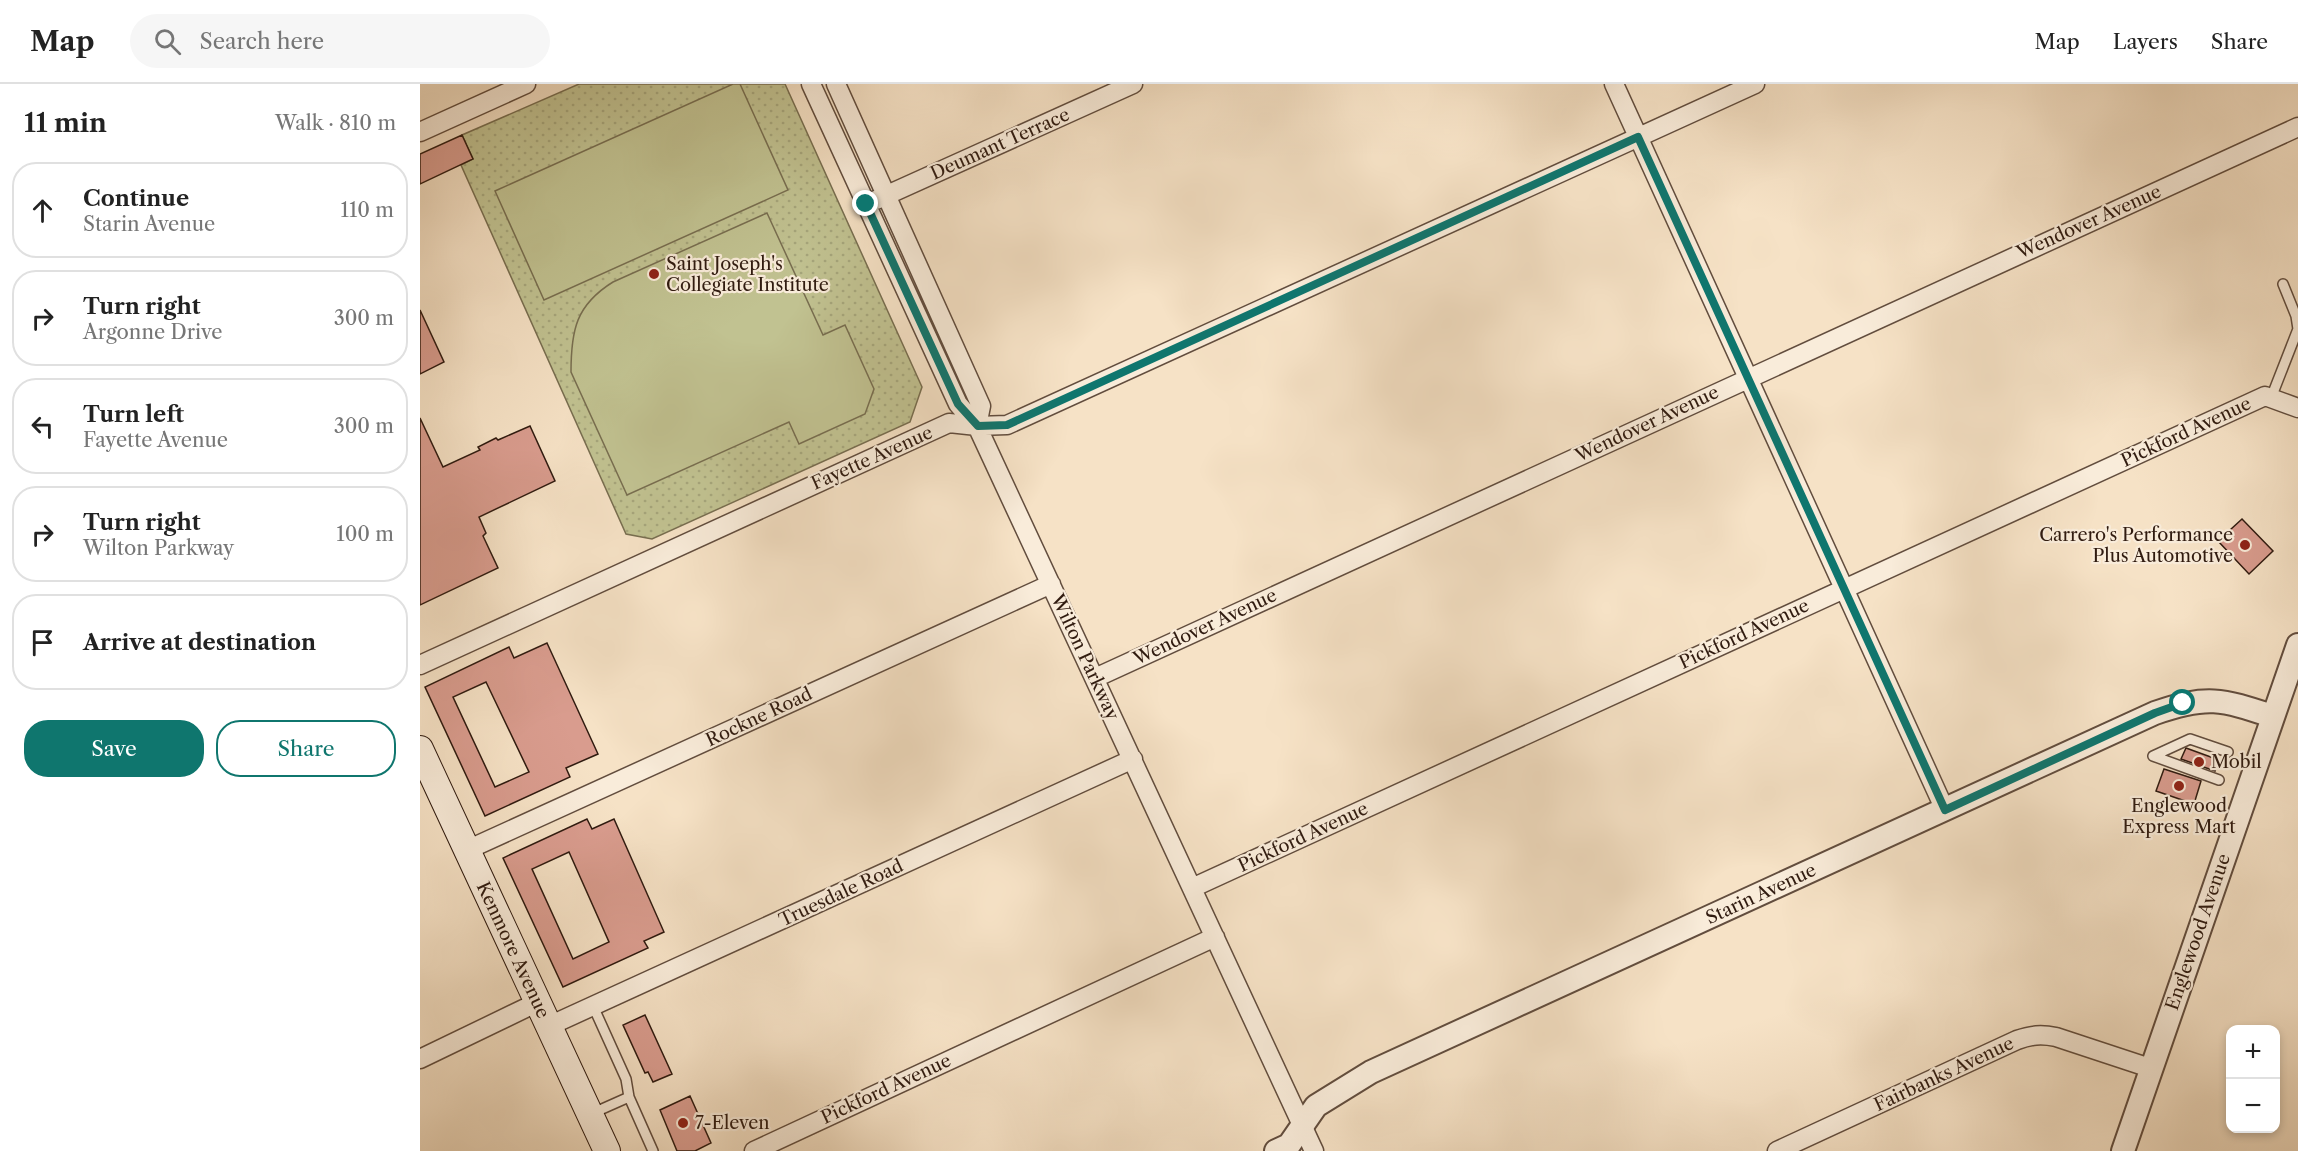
<!DOCTYPE html>
<meta charset="utf-8">
<style>
:root{--surface:#fff;--page:#f6f6f6;--text:#222;--muted:#767676;--line:#e0e0e0;--accent:#0f766e}
body{margin:0;font-family:"Libre Caslon Text",serif;background:var(--page);color:var(--text)}
.controls{position:absolute;right:18px;bottom:18px;display:grid;overflow:hidden;border-radius:12px;box-shadow:0 3px 9px #0003}
.controls button{width:54px;height:54px;display:grid;place-items:center;padding:0;border:0;border-bottom:2px solid var(--line);background:var(--surface);color:var(--text);font:30px sans-serif}
.stop{position:absolute;width:18px;height:18px;margin:-14px;border:4px solid #0f766e;border-radius:50%;background:#fff}
.stop.end{background:#0f766e;border-color:#fff;box-shadow:0 2px 6px #0008}
.list{margin:0;padding:0;list-style:none}
h2{display:flex;justify-content:space-between;align-items:center;height:78px;margin:0;padding:0 24px;font-size:26px}
h2 small{font-size:20px;font-weight:400;color:var(--muted)}
.list li{display:grid;grid-template-columns:39px 1fr auto;gap:18px;align-items:center;box-sizing:border-box;height:96px;margin:0 12px 12px;padding:0 12px;border:2px solid var(--line);border-radius:24px}
.list b{display:block;font-size:22px;white-space:nowrap}
.list p{margin:0;font-size:20px;white-space:nowrap;color:var(--muted)}
.list em{font-size:20px;font-style:normal;color:var(--muted)}
.actions{display:flex;gap:12px;padding:18px 24px}
.actions a{flex:1;padding:14px 0;border:2px solid var(--accent);border-radius:24px;text-align:center;font-size:21px;color:var(--accent)}
.actions .main{background:var(--accent);color:#fff}
.icon{flex:none;width:33px;height:33px;fill:none;stroke:currentColor;stroke-width:2;stroke-linecap:round;stroke-linejoin:round}
.map{position:relative;flex:none;width:1878px;height:1067px;overflow:hidden}
header{display:flex;align-items:center;gap:36px;box-sizing:border-box;height:84px;padding:0 30px;background:var(--surface);border-bottom:2px solid var(--line)}
header strong{font-size:28px}
nav{display:flex;gap:33px;margin-inline-start:auto;font-size:21px}
.search{width:420px;height:54px;background:var(--page);display:flex;align-items:center;gap:15px;box-sizing:border-box;padding:0 21px;border-radius:33px;color:var(--muted);font-size:22px}
main{display:flex}
aside{flex:1;background:var(--surface)}
.map>svg:first-child{display:block}
</style>
<header>
<strong>Map</strong>
<div class="search"><svg class="icon" aria-label="search" viewBox="0 0 24 24"><circle cx="10" cy="10" r="6"/><path d="M15 15l6 6"/></svg>Search here</div>
<nav><a>Map</a><a>Layers</a><a>Share</a></nav>
</header>
<main>
<aside>
<h2>11 min<small>Walk · 810 m</small></h2>
<ul class="list">
<li><svg class="icon" aria-label="ahead" viewBox="0 0 24 24"><path d="M12 20V5M6 11l6-6 6 6"/></svg><div><b>Continue</b><p>Starin Avenue</p></div><em>110 m</em></li>
<li><svg class="icon" aria-label="right" viewBox="0 0 24 24"><path d="M7 20v-9h11M14 6l5 5-5 5"/></svg><div><b>Turn right</b><p>Argonne Drive</p></div><em>300 m</em></li>
<li><svg class="icon" aria-label="left" viewBox="0 0 24 24"><path d="M17 20v-9H6M10 6l-5 5 5 5"/></svg><div><b>Turn left</b><p>Fayette Avenue</p></div><em>300 m</em></li>
<li><svg class="icon" aria-label="right" viewBox="0 0 24 24"><path d="M7 20v-9h11M14 6l5 5-5 5"/></svg><div><b>Turn right</b><p>Wilton Parkway</p></div><em>100 m</em></li>
<li><svg class="icon" aria-label="arrive" viewBox="0 0 24 24"><path d="M6 21V4h12l-3 4 3 4H6"/></svg><div><b>Arrive at destination</b></div></li>
</ul>
<div class="actions"><a class="main">Save</a><a>Share</a></div>
</aside>
<div class="map">
<svg width="1878" height="1067" viewBox="0 0 1878 1067">
<defs>
<pattern id="park-dots" width="8" height="8" patternUnits="userSpaceOnUse" patternTransform="scale(1.5)"><rect width="8" height="8" fill="#c1c291"/><path d="M2 2h.1M6 6h.1" fill="none" stroke="#a6a67c" stroke-width="1.8" stroke-linecap="round"/></pattern>
</defs>
<rect width="100%" height="100%" fill="#f6e2c6"/>
<filter id="stains"><feTurbulence type="fractalNoise" baseFrequency=".00333" numOctaves="4"/><feColorMatrix values="0 0 0 0 .2 0 0 0 0 .09 0 0 0 0 .02 0 0 0 .5 -.17"/></filter>
<radialGradient id="worn" r=".72"><stop offset=".6" stop-color="#630" stop-opacity="0"/><stop offset="1" stop-color="#630" stop-opacity=".3"/></radialGradient>
<path fill="url(#park-dots)" stroke="#786e50" stroke-width="1.5" d="M159 0H365L502 303 490 338 232 455 206 450 41 81 53 75 42 51Z"/>
<path fill="#c1c291" stroke="#786e50" stroke-width="1.5" d="M313 0H320L368 106 124 216 75 107Z
M347 129 403 251 425 241 454 305 445 330 379 360 369 338 207 411 151 288C151 246 156 221 193 198Z"/>
<path fill="#d99c8e" stroke="#301b10" stroke-width="1.5" fill-rule="evenodd" d="M42 51 53 75 0 100V70Z
M0 226 24 278 0 290Z
M0 334 23 383 60 366 58 363 76 354 78 356 110 342 135 397 59 433 66 449 63 452 78 484 0 521Z
M1822 435 1853 467 1829 490 1798 457Z
M127 559 178 670 146 684 150 693 65 732 5 603 89 563 94 574ZM66 598 109 688 75 703 33 613Z
M1766 664 1799 676 1795 687 1761 675Z
M1744 685 1781 697 1774 720 1736 707Z
M167 735 172 745 194 735 244 848 224 857 228 864 143 903 83 774ZM149 768 189 858 153 875 112 785Z
M225 931 252 990 233 998 228 988 225 989 203 941Z
M270 1012 291 1059 275 1067H257L240 1026Z"/>
<g fill="none" stroke-linecap="round" stroke-linejoin="round">
<g stroke="#624d3e" stroke-width="12">
<path id="service" d="M1851 314 1878 245 1876 232 1863 200
M1733 672 1770 655 1808 668
M1733 672 1799 696
M173 922 206 995 209 1013 233 1067
M173 1029 209 1013"/>
</g>
<g stroke="#624d3e" stroke-width="21">
<path id="minor" d="M391 0 538 320 557 342 894 1067
M416 0 561 322 557 342
M1194 0 1525 726
M0 48 106 0
M456 116 713 0
M0 581 529 339 557 342 587 341 1335 0
M675 594 1878 43
M47 766 631 500
M772 804 1845 312 1878 324
M129 942 713 675
M0 975 118 918
M334 1067 795 853
M1357 1067 1597 956C1611 951 1621 950 1636 953L1730 984"/>
</g>
<g stroke="#624d3e" stroke-width="26">
<path id="tertiary" d="M856 1067 869 1061 896 1022 951 988 1735 629C1787 611 1801 615 1852 632
M1703 1067 1878 561"/>
</g>
<g stroke="#301b10" stroke-width="28">
<path id="secondary" d="M0 665 187 1067"/>
</g>
<use href="#service" stroke="#f9ecda" stroke-width="9"/>
<use href="#minor" stroke="#f9ecda" stroke-width="18"/>
<use href="#tertiary" stroke="#f9ecda" stroke-width="22"/>
<use href="#secondary" stroke="#f9ecda" stroke-width="26"/>
</g>
<g fill="none" stroke-linecap="round" stroke-linejoin="round">
<path stroke="#0f766e" stroke-width="8" d="M446 120 538 320 558 342 587 341 1218 53 1525 726 1735 629 1763 619"/>
</g>
<g fill="#8f2418" stroke="#f9ecda" stroke-width="2">
<circle cx="234" cy="190" r="6"/>
<circle cx="1825" cy="461" r="6"/>
<circle cx="1779" cy="678" r="6"/>
<circle cx="1759" cy="702" r="6"/>
<circle cx="263" cy="1039" r="6"/>
</g>
<g text-anchor="middle" stroke-width="4.5" stroke-linejoin="round" paint-order="stroke">
<g font-size="18" fill="#301b10" stroke="#f9ecda">
<text transform="translate(580 60) rotate(-24)" y="6">Deumant Terrace</text>
<text transform="translate(1669 138) rotate(-24)" y="6">Wendover Avenue</text>
<text transform="translate(1227 340) rotate(-25)" y="6">Wendover Avenue</text>
<text transform="translate(1766 348) rotate(-25)" y="6">Pickford Avenue</text>
<text transform="translate(452 374) rotate(-24)" y="6">Fayette Avenue</text>
<text transform="translate(785 543) rotate(-25)" y="6">Wendover Avenue</text>
<text transform="translate(1324 550) rotate(-25)" y="6">Pickford Avenue</text>
<text transform="translate(665 573) rotate(65)" y="6">Wilton Parkway</text>
<text transform="translate(339 633) rotate(-25)" y="6">Rockne Road</text>
<text transform="translate(883 753) rotate(-25)" y="6">Pickford Avenue</text>
<text transform="translate(421 809) rotate(-25)" y="6">Truesdale Road</text>
<text transform="translate(1341 810) rotate(-25)" y="6">Starin Avenue</text>
<text transform="translate(1778 848) rotate(-71)" y="6">Englewood Avenue</text>
<text transform="translate(93 866) rotate(65)" y="6">Kenmore Avenue</text>
<text transform="translate(1524 990) rotate(-25)" y="6">Fairbanks Avenue</text>
<text transform="translate(466 1005) rotate(-25)" y="6">Pickford Avenue</text>
</g>
<g font-size="18" fill="#301b10" stroke="#f9ecda" text-anchor="start">
<text x="246" y="186">Saint Joseph's<tspan x="246" dy="21">Collegiate Institute</tspan></text>
<text x="1813" y="457" text-anchor="end">Carrero's Performance<tspan x="1813" dy="21">Plus Automotive</tspan></text>
<text x="1791" y="684">Mobil</text>
<text x="1759" y="728" text-anchor="middle">Englewood<tspan x="1759" dy="21">Express Mart</tspan></text>
<text x="275" y="1045">7-Eleven</text>
</g>
</g>
<rect width="100%" height="100%" filter="url(#stains)"/>
<rect width="100%" height="100%" fill="url(#worn)"/>
</svg>
<div class="controls">
<button>+</button>
<button>−</button>
</div>
<div class="stop" style="left:1763px;top:619px"></div>
<div class="stop end" style="left:446px;top:120px"></div>
</div>
</main>
